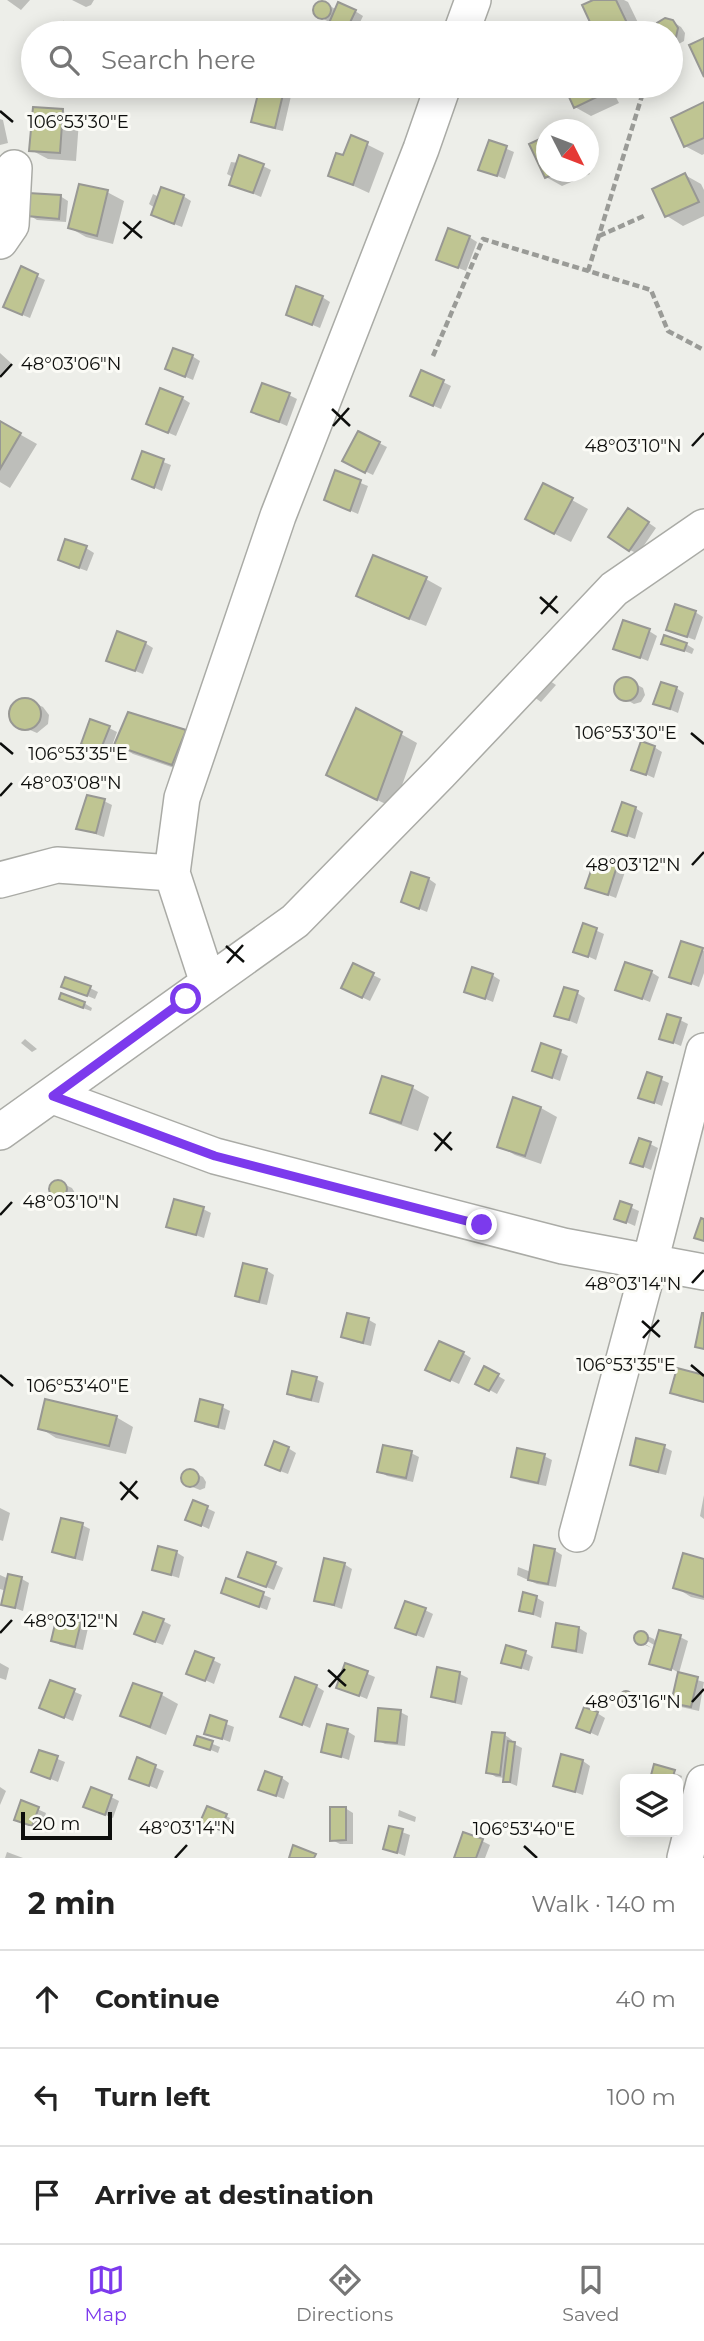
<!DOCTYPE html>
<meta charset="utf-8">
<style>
:root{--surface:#fff;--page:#f2f2f2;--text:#222;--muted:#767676;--line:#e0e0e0;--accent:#7c3aed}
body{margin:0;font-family:Montserrat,sans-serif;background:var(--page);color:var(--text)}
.controls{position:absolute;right:21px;bottom:21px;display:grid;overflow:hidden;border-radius:10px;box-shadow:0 4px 18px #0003}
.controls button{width:63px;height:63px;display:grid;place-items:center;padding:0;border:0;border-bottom:2px solid var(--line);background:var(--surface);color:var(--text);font:35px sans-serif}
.compass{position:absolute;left:536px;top:119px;width:63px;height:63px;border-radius:50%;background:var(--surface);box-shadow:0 4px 18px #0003;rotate:132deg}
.scale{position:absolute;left:21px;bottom:18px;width:91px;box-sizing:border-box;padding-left:7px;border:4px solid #0d0e0c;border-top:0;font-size:19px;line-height:24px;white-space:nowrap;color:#0d0e0c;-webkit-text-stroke:5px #fbfbf6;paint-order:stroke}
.stop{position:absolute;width:21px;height:21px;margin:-16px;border:5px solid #7c3aed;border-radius:50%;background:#fff}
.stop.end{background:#7c3aed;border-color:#fff;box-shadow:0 2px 7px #0008}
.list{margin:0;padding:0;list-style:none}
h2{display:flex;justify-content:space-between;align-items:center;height:91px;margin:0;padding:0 28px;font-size:30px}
h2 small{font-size:23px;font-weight:400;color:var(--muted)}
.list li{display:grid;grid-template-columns:46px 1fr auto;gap:21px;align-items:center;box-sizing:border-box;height:98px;padding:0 28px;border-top:2px solid var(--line)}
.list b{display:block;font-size:26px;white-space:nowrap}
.list em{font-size:23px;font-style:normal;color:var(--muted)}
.icon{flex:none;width:38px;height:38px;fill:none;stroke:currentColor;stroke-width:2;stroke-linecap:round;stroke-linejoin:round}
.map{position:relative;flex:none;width:704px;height:1858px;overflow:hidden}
.search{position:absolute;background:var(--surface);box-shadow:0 4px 18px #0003;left:21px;right:21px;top:21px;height:77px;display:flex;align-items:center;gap:18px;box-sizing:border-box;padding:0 24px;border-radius:38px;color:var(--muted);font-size:26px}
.sheet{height:385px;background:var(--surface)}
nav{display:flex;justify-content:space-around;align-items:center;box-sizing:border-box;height:98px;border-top:2px solid var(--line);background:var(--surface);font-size:19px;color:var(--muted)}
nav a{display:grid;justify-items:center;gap:4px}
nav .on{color:var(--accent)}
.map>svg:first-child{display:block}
</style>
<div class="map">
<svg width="704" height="1858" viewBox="0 0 704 1858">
<rect width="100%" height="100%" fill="#edeee9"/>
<path fill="#0003" d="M7 0H30L21 10Z
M72 0H94L91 5 86 7Z
M597 0H624L628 2 643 33H597L585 6Z
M323 2 337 10 355 11 363 16 355 33H336L328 29 331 23 316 15 315 10 317 4Z
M673 22 681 27 685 33 684 41 677 45V41L671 40V33L657 32Z
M63 24 71 29 72 33H43L42 30Z
M114 86H146L143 95Z
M262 86 284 91 291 96 283 131 261 126 253 121Z
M565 86H610L619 103 591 116 575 107Z
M704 104V154L702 155 685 146Z
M63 111 79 121 76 161 48 159 31 150Z
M0 119 3 120 8 143 0 145Z
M352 137 384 153 369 193 330 175 344 158Z
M546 138V172L588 171 590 174 562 186 546 177 531 145Z
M490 142 514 152 505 179 480 169Z
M231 162 263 166 271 170 261 197 231 184 233 177 227 174Z
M685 175 701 184 704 190V216L683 226 667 216Z
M107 192 124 201 113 244 86 237 70 228Z
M153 194 159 197 183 196 191 201 182 227 161 219 155 208 149 204Z
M60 196 68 201 66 222 37 220 29 215Z
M469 237 477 242 466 271 446 263Z
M22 269 45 280 30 318 13 311Z
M322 297 330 302 320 328 296 318Z
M0 353 11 363 0 375Z
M192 356 200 361 193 380 167 369Z
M443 382 451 386 441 409 420 400Z
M289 395 297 399 287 426 253 411Z
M182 398 190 403 176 436 155 427Z
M0 423 37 444 10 488 0 482Z
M379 443 387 447 373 475 352 465Z
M143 454 171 465 162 491 134 479Z
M336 473 368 486 358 514 326 500Z
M572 500 588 509 571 542 543 528Z
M636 514 656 528 638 554 630 550Z
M86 548 94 553 87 571 68 564Z
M426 579 442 588 426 626 374 605 358 596Z
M695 612 703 617 695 640 668 630Z
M649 631 657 636 648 661 616 648Z
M145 643 153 648 143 674 108 660Z
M664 643 686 644 694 649 692 654Z
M544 677 556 685 541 702 534 697Z
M627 679 643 688 645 695 641 702 634 704 618 695 616 688 620 682Z
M676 688 684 693 678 713 655 703Z
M25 699 43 707 49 715 48 724 37 733 16 724 11 716 13 706Z
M129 714 186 731 202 741 189 773 133 754 116 744Z
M109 728 117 732 109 754 83 743Z
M401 734 417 743 394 808 344 784Z
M654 747 662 752 654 778 634 769Z
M104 801 112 805 104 837 78 828Z
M635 808 643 813 635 839 622 834Z
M596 861 625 872 616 898 587 887Z
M429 879 436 884 427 912 403 902Z
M584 925 604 934 596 960 576 951Z
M702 950 704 951V973L699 987 671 976Z
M651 972 659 977 650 1002 617 989Z
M373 975 381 979 370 1001 351 992Z
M492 975 500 980 493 1002 466 991Z
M63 986 90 988 98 992 95 999Z
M577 993 585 998 577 1024 556 1015Z
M69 1003H84L92 1008 91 1011Z
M680 1020 688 1024 681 1046 661 1038Z
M25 1039 37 1049 32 1052 21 1043Z
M560 1052 568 1056 560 1081 534 1071Z
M648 1074 669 1083 662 1106 640 1097Z
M384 1078 413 1088 429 1097 418 1131 389 1121 372 1112Z
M514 1099 541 1108 557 1117 541 1164 515 1155 499 1146Z
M650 1144 658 1148 651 1170 632 1162Z
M57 1181 72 1188 75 1193 73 1198 68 1201 54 1195 51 1189 52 1184Z
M621 1203 639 1211 635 1226 617 1218Z
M203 1209 211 1213 204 1238 169 1226Z
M266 1270 274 1275 267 1305 245 1300 237 1295Z
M369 1320 376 1324 371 1346 351 1341 343 1337Z
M463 1353 471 1358 459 1384 435 1373Z
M485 1368 505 1380 497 1394 477 1383Z
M704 1377V1403L680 1397 672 1393Z
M316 1379 324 1383 319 1403 296 1398 289 1393Z
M222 1407 230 1411 225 1430 205 1425 197 1421Z
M116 1417 133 1427 126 1454 56 1438 40 1428Z
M664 1447 672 1451 666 1475 640 1469 632 1464Z
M288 1448 296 1453 288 1474 275 1469Z
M411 1453 419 1457 413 1482 387 1476 379 1471Z
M544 1456 552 1460 546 1486 520 1481 513 1476Z
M189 1470 203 1477 206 1482 205 1488 200 1490 185 1484 182 1479 184 1473Z
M704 1495V1519L700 1516Z
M194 1502 215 1512 209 1529 187 1519Z
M0 1508 10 1513 3 1541 0 1540Z
M82 1525 90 1529 83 1561 62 1556 54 1551Z
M554 1550 562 1555 556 1587 537 1584 517 1575 518 1567 531 1572Z
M176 1552 184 1557 179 1578 154 1570Z
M704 1561V1600L691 1597 675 1587Z
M275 1564 283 1568 274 1590 248 1580Z
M344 1564 352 1569 342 1609 316 1600Z
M0 1575 9 1579H22L29 1583 23 1611 3 1604 6 1591 0 1589Z
M227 1580 271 1598 267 1610 230 1596Z
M537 1598 544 1602 541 1618 521 1610Z
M425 1610 433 1614 424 1638 405 1631Z
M163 1621 171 1625 163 1645 144 1638Z
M80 1624 88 1628 83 1650 60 1645 53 1640Z
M579 1628 587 1633 583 1654 562 1650 554 1646Z
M641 1633 654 1639 657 1645 680 1637 688 1641 679 1673 664 1664 663 1667 668 1670 651 1663 656 1646 640 1637 638 1640 652 1648 638 1642 636 1639Z
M525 1653 533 1657 529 1671 503 1662Z
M213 1660 221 1664 214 1684 189 1673Z
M0 1663 9 1668 6 1680 0 1678Z
M346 1665 375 1677 367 1699 338 1687Z
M438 1669 460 1674 468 1678 462 1705 441 1700 433 1696Z
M679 1675 704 1682 699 1711 681 1707 673 1702Z
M51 1682 82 1695 73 1721 41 1708Z
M134 1685 162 1695 178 1704 166 1735 139 1724 123 1715Z
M316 1686 324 1691 310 1728 282 1716Z
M625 1692 637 1698 639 1705 632 1706 623 1701 621 1697Z
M400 1712 408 1716 405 1746 385 1744 377 1740Z
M597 1713 605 1718 598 1736 578 1727Z
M211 1718 234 1727 230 1742 206 1733Z
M347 1731 355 1736 349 1760 323 1751Z
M505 1735 512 1740V1743L522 1748 517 1786 505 1781V1778L496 1777 488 1772Z
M198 1738 220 1747 218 1753 197 1744Z
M40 1752 65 1762 58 1782 41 1775Z
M138 1760 164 1771 157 1789 131 1778Z
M583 1761 590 1766 583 1795 555 1785Z
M655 1766 682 1776 678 1790V1779H652Z
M282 1778 289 1783 284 1799 260 1790Z
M0 1787 6 1791 0 1805Z
M111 1797 119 1801 113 1818 93 1810Z
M22 1802 46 1813 41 1828 22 1821Z
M345 1808 353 1813V1844H340L332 1840Z
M399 1810 416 1817 415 1822 398 1816Z
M226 1816 234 1820 229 1833 208 1823Z
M391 1828 410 1835 405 1856 385 1848Z
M482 1841 490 1845 485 1858H456Z
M7 1852 23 1858H5Z"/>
<path fill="#bfc592" stroke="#989894" stroke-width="2" d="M593 0H616L628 25 610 33H595L582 5Z
M313 10a9 9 0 1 1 18 0a9 9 0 1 1-18 0Z
M338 2 356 10 345 33H334L326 30Z
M665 18 673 20 678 28 676 37 671 40V33L655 32 657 23Z
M63 22 66 33H41L40 29Z
M704 38V77L689 45Z
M260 86 284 90 275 128 251 122Z
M564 86H599L603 94 574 108Z
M704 102V138L684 147 671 118Z
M33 107 63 109 60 153 29 151Z
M351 135 368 142 353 185 328 176 336 153 343 155Z
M546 136V172H559L545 178 529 144Z
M489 140 507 146 497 176 478 170Z
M239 155 264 164 253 193 229 185Z
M685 173 699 202 665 217 652 189Z
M79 184 108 190 97 236 68 228Z
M161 187 184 195 174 224 151 215Z
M28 193 61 195 59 219 27 216Z
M448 228 470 236 458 268 436 260Z
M21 266 38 274 22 315 3 307Z
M296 286 323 296 312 325 286 315Z
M173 348 193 355 185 377 165 369Z
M421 370 444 380 433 406 410 396Z
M262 383 290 393 279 422 251 412Z
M160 388 183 397 168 433 146 424Z
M0 421 21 433 0 469Z
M358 431 380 442 365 473 342 461Z
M142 451 164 459 154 488 132 479Z
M335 470 361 480 350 511 324 500Z
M543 483 573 498 554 534 525 519Z
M628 508 649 522 629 551 608 537Z
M65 539 87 546 79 568 58 560Z
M373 555 427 577 409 619 356 596Z
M675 604 696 611 687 637 666 630Z
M623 620 650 629 640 658 613 649Z
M117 631 146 642 135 671 106 661Z
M664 635 687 643 684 651 661 644Z
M614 689a12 12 0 1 1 24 0a12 12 0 1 1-24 0Z
M661 682 677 687 670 709 653 704Z
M9 714a16 16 0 1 1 32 0a16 16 0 1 1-32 0Z
M356 708 402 732 377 800 326 775Z
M128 712 186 730 172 765 114 745Z
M90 719 110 726 100 751 81 744Z
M641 741 655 746 646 775 631 770Z
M87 795 105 799 96 833 76 829Z
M622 802 636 807 627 836 612 831Z
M595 859 617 866 608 895 585 888Z
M411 872 429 878 419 909 401 902Z
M583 923 597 928 588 957 573 952Z
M681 941 703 948 691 984 669 977Z
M625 962 652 971 642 999 615 990Z
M353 963 374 973 362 998 341 988Z
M472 967 493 974 485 999 464 992Z
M65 977 91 986 87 996 61 987Z
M564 987 578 991 569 1020 554 1016Z
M61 993 85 1002 83 1008 59 999Z
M667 1014 681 1018 673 1043 659 1039Z
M541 1043 561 1050 552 1078 532 1071Z
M647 1072 662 1077 654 1103 638 1098Z
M382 1076 413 1086 401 1123 370 1113Z
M513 1097 541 1107 525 1156 497 1147Z
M639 1138 651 1142 643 1167 630 1163Z
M49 1189a9 9 0 1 1 18 0a9 9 0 1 1-18 0Z
M174 1199 204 1207 196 1235 166 1227Z
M620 1201 632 1205 626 1223 614 1219Z
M701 1218 704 1219V1241L694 1238Z
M243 1263 267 1269 259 1302 235 1296Z
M347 1313 369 1318 363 1343 341 1337Z
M702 1313H704V1349L695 1347Z
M439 1341 464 1352 450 1381 425 1370Z
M484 1366 499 1374 489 1391 475 1384Z
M677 1368 704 1375V1402L670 1393Z
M292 1371 317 1377 311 1400 287 1394Z
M45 1399 117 1416 109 1446 38 1429Z
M200 1399 223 1405 218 1427 195 1421Z
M636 1438 665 1445 658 1472 630 1465Z
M274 1441 289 1447 280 1471 265 1465Z
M383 1445 412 1451 406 1478 377 1472Z
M517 1448 545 1454 538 1483 511 1477Z
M181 1478a9 9 0 1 1 18 0a9 9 0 1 1-18 0Z
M193 1500 208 1506 201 1526 185 1520Z
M61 1518 83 1523 75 1558 52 1552Z
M534 1545 555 1549 548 1584 528 1580Z
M158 1546 177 1551 171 1575 152 1570Z
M247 1552 276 1562 266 1587 238 1577Z
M683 1553 704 1559V1597L673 1588Z
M324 1558 345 1563 334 1605 314 1601Z
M8 1574 22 1577 15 1608 1 1605Z
M226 1578 264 1592 259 1607 221 1593Z
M523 1592 537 1596 533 1614 519 1611Z
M405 1601 426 1608 416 1635 395 1628Z
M143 1612 164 1619 155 1642 134 1634Z
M57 1616 81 1622 75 1647 51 1641Z
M556 1623 579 1627 576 1651 552 1647Z
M659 1630 681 1635 671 1670 649 1664Z
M634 1638a7 7 0 1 1 14 0a7 7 0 1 1-14 0Z
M506 1645 526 1651 521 1668 501 1663Z
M195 1651 214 1658 205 1681 186 1674Z
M345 1663 368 1671 359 1696 336 1688Z
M437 1667 460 1672 455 1702 431 1697Z
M678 1672 698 1677 691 1707 671 1703Z
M295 1677 317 1685 302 1725 280 1717Z
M50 1680 75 1689 64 1718 39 1708Z
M133 1683 162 1693 150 1727 120 1716Z
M620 1697a6 6 0 1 1 12 0a6 6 0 1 1-12 0Z
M584 1707 598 1712 590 1733 576 1728Z
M378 1708 401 1710 397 1743 375 1741Z
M210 1715 227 1721 222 1739 204 1734Z
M327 1724 348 1729 341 1757 321 1752Z
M492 1732 505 1733 500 1775 486 1773Z
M197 1736 213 1741 210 1750 194 1745Z
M508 1741 515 1742 510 1782H503Z
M39 1750 58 1756 50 1779 31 1772Z
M561 1754 583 1760 575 1792 553 1786Z
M137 1757 156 1765 149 1786 129 1779Z
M654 1764 675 1770 672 1779H650Z
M265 1771 282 1777 276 1796 258 1790Z
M91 1787 112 1795 105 1815 83 1807Z
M21 1800 39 1807 32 1826 14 1820Z
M207 1806 227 1814 220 1830 200 1822Z
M330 1807H346V1840L330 1841Z
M389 1826 403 1829 397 1853 383 1849Z
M463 1832 483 1839 476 1858H454Z
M293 1845 316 1854 314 1858H289Z"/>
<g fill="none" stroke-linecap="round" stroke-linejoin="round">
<g stroke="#aaaba6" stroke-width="38">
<path id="minor" d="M461 33 473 0
M0 241 11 225 14 168
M0 880 57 865 172 873
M208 983 172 873 182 798 278 516 421 149 443 86
M53 1096 215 1156 563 1246 704 1272
M0 1132 295 921 440 773 614 589 704 527
M577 1534 650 1262 704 1051
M685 1858 704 1783"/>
</g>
<path stroke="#9a9b97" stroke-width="4.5" stroke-dasharray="7 3.5" stroke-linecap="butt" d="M599 236 646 215
M588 271 645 86
M433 356 483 239 651 290 668 331 704 350"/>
<use href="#minor" stroke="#fff" stroke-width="35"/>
</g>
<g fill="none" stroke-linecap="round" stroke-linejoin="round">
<path stroke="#7c3aed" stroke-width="9" d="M186 999 53 1096 215 1156 482 1225"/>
</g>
<path fill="none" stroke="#0d0e0c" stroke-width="2.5" d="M0 111 13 122M123 222 142 238M124 239 141 221M0 377 12 364M332 409 350 426M333 426 349 408M692 446 704 433M540 597 558 613M541 614 557 596M691 733 704 744M0 743 13 754M0 796 12 783M692 865 704 852M226 946 244 962M227 963 243 945M434 1133 452 1150M435 1151 451 1132M0 1215 12 1202M692 1283 704 1270M642 1321 660 1337M643 1338 659 1320M691 1365 704 1376M0 1375 13 1386M120 1482 138 1499M121 1500 137 1481M0 1633 12 1620M328 1670 346 1686M329 1687 345 1669M692 1702 704 1689M524 1846 537 1858M175 1858 187 1845"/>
<g font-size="18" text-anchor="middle" fill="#0d0e0c" stroke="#fbfbf6" stroke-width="6" stroke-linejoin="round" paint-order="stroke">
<text x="78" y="128">106°53'30"E</text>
<text x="71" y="370">48°03'06"N</text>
<text x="633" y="452">48°03'10"N</text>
<text x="626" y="739">106°53'30"E</text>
<text x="78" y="760">106°53'35"E</text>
<text x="71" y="789">48°03'08"N</text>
<text x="633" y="871">48°03'12"N</text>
<text x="71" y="1208">48°03'10"N</text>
<text x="633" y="1290">48°03'14"N</text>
<text x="626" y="1371">106°53'35"E</text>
<text x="78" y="1392">106°53'40"E</text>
<text x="71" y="1627">48°03'12"N</text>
<text x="633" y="1708">48°03'16"N</text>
<text x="187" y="1834">48°03'14"N</text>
<text x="524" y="1835">106°53'40"E</text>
</g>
</svg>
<div class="controls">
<button><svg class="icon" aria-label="layers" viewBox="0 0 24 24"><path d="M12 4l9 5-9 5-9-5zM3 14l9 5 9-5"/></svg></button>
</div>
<svg class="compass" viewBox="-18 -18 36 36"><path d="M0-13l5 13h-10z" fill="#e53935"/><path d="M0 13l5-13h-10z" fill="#767676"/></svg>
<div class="scale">20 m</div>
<div class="stop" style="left:186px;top:999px"></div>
<div class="stop end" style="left:482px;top:1225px"></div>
<div class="search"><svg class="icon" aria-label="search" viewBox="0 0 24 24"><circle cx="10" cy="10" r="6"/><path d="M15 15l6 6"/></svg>Search here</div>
</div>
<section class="sheet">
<h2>2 min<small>Walk · 140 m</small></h2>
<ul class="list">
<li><svg class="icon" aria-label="ahead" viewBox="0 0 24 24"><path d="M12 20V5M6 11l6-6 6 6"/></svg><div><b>Continue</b></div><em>40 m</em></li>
<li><svg class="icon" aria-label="left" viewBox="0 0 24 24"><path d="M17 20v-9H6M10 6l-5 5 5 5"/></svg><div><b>Turn left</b></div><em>100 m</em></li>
<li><svg class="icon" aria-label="arrive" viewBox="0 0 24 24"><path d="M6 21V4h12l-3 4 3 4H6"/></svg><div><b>Arrive at destination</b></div></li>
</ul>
</section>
<nav>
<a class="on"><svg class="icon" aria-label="map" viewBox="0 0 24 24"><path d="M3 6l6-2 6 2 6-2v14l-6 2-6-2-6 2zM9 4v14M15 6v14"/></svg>Map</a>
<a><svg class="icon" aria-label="directions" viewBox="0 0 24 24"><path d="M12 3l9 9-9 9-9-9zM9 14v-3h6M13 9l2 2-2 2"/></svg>Directions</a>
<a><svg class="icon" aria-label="saved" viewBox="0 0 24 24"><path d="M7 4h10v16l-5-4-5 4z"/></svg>Saved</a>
</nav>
